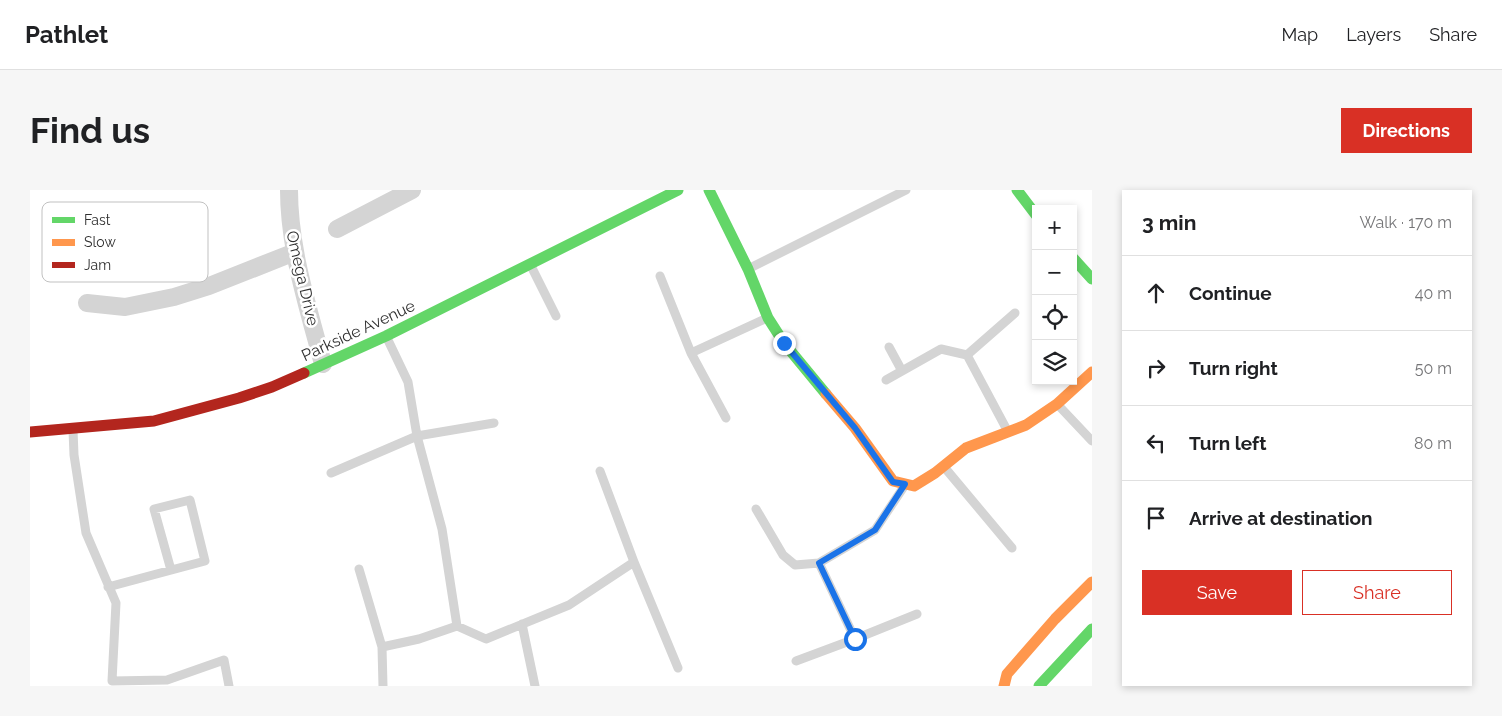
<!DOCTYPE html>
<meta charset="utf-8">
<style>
:root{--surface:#fff;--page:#f6f6f6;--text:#202124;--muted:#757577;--line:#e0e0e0;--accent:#d93025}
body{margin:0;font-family:Raleway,sans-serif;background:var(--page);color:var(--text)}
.controls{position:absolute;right:15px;top:15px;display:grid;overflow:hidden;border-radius:0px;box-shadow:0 2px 8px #0003}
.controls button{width:45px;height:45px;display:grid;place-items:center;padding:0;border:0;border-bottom:1px solid var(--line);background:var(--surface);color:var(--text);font:25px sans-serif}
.stop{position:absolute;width:15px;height:15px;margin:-11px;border:4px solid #1a73e8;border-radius:50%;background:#fff}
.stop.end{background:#1a73e8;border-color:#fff;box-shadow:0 1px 5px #0008}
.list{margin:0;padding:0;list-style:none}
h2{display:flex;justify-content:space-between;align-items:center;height:65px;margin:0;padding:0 20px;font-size:21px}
h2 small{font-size:16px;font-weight:400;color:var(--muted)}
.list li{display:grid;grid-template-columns:32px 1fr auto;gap:15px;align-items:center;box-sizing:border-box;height:75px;padding:0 20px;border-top:1px solid var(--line)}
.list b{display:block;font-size:19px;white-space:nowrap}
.list em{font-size:16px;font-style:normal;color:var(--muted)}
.actions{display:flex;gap:10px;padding:15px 20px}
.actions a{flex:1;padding:11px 0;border:1px solid var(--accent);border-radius:0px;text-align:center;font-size:18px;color:var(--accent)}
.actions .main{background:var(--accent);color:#fff}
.icon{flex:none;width:28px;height:28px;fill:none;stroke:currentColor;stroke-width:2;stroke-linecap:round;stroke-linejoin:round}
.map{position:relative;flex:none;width:1062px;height:496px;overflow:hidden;border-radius:0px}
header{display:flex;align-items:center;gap:30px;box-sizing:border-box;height:70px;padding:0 25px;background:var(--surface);border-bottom:1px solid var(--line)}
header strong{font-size:24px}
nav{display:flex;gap:28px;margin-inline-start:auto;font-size:18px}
.intro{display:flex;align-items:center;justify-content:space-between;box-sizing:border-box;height:120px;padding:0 30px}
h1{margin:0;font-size:35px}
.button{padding:12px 22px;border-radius:0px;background:var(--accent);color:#fff;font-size:18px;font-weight:700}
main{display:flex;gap:30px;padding:0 30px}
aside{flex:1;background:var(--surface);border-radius:0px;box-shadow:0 2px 8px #0003}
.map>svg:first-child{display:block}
</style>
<header>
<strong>Pathlet</strong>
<nav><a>Map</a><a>Layers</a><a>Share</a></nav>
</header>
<div class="intro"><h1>Find us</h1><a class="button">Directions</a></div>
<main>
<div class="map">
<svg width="1062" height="496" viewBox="0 0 1062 496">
<rect width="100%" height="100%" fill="#fff"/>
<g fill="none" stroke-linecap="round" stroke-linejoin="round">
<path stroke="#d4d4d4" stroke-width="9" d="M501 76 526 126
M720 78 876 0
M630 86 661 163 737 128
M357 148 378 192 387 246 412 339 427 436 456 449 539 415 604 372 570 281
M859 157 872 181
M661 163 696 228
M856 190 911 159 937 165
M1029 216 1062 251
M43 240 44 265 56 343 86 413 82 491 137 490 194 470 199 496
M977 240 937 165 985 123
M915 278 982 358
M301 283 387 246 464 233
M726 319 753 365 765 375 789 373 845 340 875 295
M604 372 648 478
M789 373 825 449 887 424
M329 379 352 457 353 496
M78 397 175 371 160 310 124 319 141 380
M492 434 505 496
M352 457 389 449 427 436
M766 471 825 449"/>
<path stroke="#d4d4d4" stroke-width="18" d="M259 0C259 59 278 117 293 174
M307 39 382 0
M57 113 95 117 144 107 179 96 265 62"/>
<path stroke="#63d668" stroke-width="11" d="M679 0 718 79 738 128 754 153 796 204
M987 0 1006 25
M1043 68 1062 89
M274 183 356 146 648 0
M1009 496 1062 439"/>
<path stroke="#ff974d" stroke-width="11" d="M796 204 825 238 863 291 884 296 905 283 936 258 996 235 1027 214 1062 182
M974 496 977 484 1025 429 1062 392"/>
<path stroke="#b3261e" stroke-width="11" d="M0 242 124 231 209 208 242 197 274 183"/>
</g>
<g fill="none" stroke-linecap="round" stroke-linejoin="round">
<path stroke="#1a73e8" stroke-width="6" d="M754 153 825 238 863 292 875 294 845 340 789 373 825 449"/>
</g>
<g text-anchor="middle" stroke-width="5" stroke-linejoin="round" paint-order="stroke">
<g font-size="16" fill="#2f2f2f" stroke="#fff">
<text transform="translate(273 88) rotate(77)" y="6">Omega Drive</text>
<text transform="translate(328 140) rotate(-25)" y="6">Parkside Avenue</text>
</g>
</g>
<rect x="12" y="12" width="166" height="80" rx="8" fill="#fff" stroke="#c1c1c1" stroke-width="1"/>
<rect x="22" y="27" width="23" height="6" fill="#63d668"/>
<rect x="22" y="49" width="23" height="7" fill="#ff974d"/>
<rect x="22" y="72" width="23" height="6" fill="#b3261e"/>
<g font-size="14" fill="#2f2f2f">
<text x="54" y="35">Fast</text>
<text x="54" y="57">Slow</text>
<text x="54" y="80">Jam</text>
</g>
</svg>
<div class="controls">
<button>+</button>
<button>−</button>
<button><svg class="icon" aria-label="locate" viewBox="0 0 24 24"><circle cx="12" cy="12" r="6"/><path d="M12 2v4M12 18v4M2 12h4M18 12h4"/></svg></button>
<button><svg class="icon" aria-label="layers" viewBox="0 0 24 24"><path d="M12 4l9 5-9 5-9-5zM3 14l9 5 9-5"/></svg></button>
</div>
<div class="stop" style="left:825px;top:449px"></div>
<div class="stop end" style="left:754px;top:153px"></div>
</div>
<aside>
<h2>3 min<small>Walk · 170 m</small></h2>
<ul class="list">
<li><svg class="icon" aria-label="ahead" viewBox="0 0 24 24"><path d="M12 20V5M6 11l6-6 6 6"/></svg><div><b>Continue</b></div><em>40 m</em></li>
<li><svg class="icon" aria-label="right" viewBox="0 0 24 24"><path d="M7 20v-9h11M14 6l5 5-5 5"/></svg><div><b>Turn right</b></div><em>50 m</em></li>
<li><svg class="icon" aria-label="left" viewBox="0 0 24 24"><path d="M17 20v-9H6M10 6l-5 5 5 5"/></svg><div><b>Turn left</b></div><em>80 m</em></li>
<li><svg class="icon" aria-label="arrive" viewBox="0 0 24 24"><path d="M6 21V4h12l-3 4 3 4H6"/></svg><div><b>Arrive at destination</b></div></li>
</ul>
<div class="actions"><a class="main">Save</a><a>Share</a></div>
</aside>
</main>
